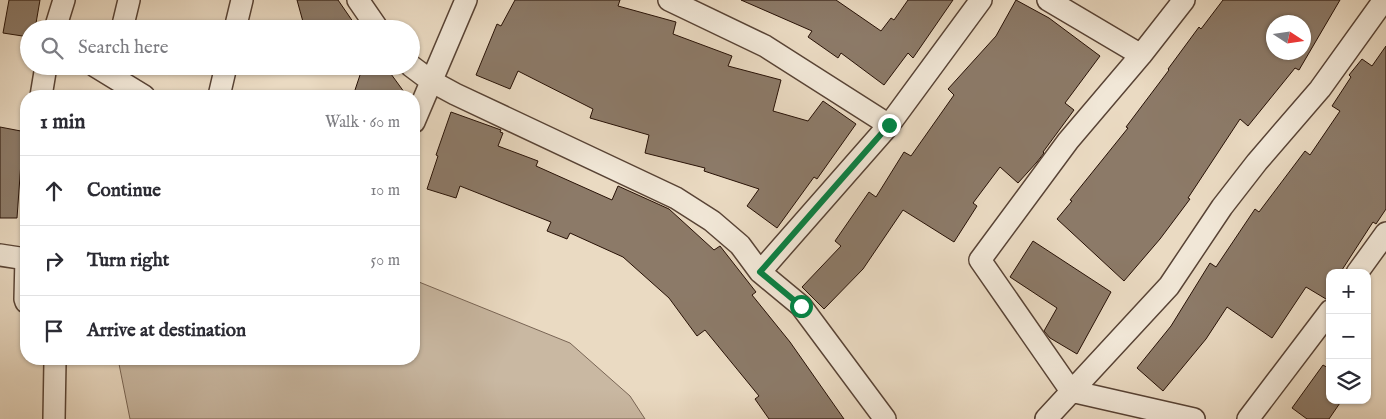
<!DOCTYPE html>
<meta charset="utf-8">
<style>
:root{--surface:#fff;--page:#f7f7f7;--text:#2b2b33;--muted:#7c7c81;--line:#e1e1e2}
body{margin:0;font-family:"IM FELL English",serif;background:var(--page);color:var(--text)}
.controls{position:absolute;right:15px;bottom:15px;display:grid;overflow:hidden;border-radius:10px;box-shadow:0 1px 4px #0004}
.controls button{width:45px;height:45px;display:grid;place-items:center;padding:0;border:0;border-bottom:1px solid var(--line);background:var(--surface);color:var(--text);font:25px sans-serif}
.compass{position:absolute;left:1266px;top:15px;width:45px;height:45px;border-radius:50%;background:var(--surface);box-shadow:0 1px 4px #0004;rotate:102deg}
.stop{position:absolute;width:15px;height:15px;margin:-11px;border:4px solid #0b8043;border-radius:50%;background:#fff}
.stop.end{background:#0b8043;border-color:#fff;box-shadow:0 1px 5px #0008}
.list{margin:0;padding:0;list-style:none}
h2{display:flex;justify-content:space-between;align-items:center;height:65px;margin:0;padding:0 20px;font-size:21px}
h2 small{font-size:16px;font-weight:400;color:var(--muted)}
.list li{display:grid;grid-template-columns:32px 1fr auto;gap:15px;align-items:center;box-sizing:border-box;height:70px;padding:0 20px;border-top:1px solid var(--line)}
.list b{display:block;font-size:19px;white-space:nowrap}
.list em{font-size:16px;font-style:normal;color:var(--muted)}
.icon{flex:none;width:28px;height:28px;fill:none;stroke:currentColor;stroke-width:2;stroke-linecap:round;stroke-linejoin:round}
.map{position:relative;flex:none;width:1386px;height:419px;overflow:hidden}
.search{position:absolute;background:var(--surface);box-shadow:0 1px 4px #0004;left:20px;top:20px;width:400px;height:55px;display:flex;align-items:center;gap:12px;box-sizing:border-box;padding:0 18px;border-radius:28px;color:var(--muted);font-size:19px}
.panel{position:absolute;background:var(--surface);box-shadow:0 1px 4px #0004;left:20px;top:90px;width:400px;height:275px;border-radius:20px}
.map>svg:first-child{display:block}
</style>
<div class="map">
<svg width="1386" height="419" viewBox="0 0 1386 419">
<rect width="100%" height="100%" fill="#eadac2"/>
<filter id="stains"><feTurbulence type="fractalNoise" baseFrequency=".004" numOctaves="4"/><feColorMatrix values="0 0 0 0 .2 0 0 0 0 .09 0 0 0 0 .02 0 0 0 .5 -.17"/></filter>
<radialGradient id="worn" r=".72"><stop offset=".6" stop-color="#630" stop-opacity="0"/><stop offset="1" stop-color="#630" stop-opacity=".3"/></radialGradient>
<path fill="#c9b8a2" stroke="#786454" d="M414 280 570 343 630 396 645 419H130L118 359H414Z"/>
<path fill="#8c7a68" stroke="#271106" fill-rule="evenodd" d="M9 0H40L35 29H29V37L3 33Z
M297 0H338L358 29H305Z
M515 0H620L618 6 676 22 673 34 732 56 728 66 781 80 773 111 808 121 823 101 856 124 817 179 814 177 777 228 747 206 759 189 704 171 705 168 645 153 649 135 590 118 593 109 518 71 510 89 476 75 497 24 501 26Z
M741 0H836L881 31 891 18 894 20 908 0H953L913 58 908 53 884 85 841 53 838 58 808 37 812 31Z
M1016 0 1049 18 1100 56 1065 103 1074 110 1043 152 1044 153 1037 162 1018 183 1000 167 973 203 977 206 954 242 903 210 863 269 824 309 802 287 841 246 835 241 869 192 876 197 904 152 911 156 954 95 948 89 996 36Z
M1223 0H1340L1299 70 1295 68 1248 126 1240 119 1188 198 1190 199 1160 239 1124 281 1057 219 1072 201 1070 200 1128 128 1126 127 1169 70 1168 69 1199 27 1201 29ZM1274 22H1304V52H1274Z
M1386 46V209L1376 224 1373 222 1340 273H1330V299H1326L1306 287 1272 338 1227 307 1206 339 1163 391 1137 368 1171 326 1210 263 1216 267 1255 209 1259 212 1305 151 1310 155 1340 111 1332 106 1351 77 1349 75 1362 59 1372 66Z
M363 66H368L391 74 407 96H353Z
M451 112 501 130 500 132 503 133 498 146 538 161 536 166 612 200 618 186 669 209 714 250 720 246 756 292 752 295 790 342 844 419H769L755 399 759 396 705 330 697 336 669 298 623 257 570 233 567 239 547 231 551 222 460 186 456 198 427 189 438 156 436 155Z
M0 127 26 132V163L21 162 17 218H0Z
M1033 241 1111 292 1077 354 1050 338 1044 331 1057 308 1010 277Z
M1323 365 1330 369V400H1342L1329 419H1307L1292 408Z"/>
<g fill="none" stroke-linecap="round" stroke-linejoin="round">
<g stroke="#584335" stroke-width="24">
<path id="minor" d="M358 0 378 29
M669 0 765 46 889 125
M1048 0 1141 55
M1184 0 1141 55 1068 141 980 260 1071 391 1194 419
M55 29 64 0
M122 29 129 0
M235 29 242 0
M95 66 144 96
M411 66 431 81 455 94 676 198 712 221 740 245 760 272 801 306 885 419
M41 96 46 66
M219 96 226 66
M414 122 466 0
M0 255 26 259
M26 257 25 299 26 302
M760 272 889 125 981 0
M1357 273 1386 233
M54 419 55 361 54 359
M1046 419 1169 286 1222 207 1257 162 1320 89 1384 0
M1248 419 1330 311"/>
</g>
<use href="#minor" stroke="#f1e7d7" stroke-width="21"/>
</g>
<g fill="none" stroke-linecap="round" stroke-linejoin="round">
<path stroke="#0b8043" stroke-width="6" d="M801 306 760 272 889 125"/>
</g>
<rect width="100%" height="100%" filter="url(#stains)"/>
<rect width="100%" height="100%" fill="url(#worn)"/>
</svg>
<div class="controls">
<button>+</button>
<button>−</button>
<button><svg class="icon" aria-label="layers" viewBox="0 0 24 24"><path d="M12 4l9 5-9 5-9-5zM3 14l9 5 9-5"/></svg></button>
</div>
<svg class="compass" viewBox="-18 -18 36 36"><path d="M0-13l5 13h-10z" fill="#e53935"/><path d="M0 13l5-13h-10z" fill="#7c7c81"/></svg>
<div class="stop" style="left:801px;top:306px"></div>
<div class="stop end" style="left:889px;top:125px"></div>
<div class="search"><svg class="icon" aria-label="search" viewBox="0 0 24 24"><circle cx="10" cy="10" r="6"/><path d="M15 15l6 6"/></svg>Search here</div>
<section class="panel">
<h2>1 min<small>Walk · 60 m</small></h2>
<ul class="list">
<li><svg class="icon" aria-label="ahead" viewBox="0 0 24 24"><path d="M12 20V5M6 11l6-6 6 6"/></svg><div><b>Continue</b></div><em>10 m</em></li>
<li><svg class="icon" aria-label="right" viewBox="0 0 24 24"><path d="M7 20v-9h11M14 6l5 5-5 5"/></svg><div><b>Turn right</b></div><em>50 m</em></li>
<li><svg class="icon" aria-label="arrive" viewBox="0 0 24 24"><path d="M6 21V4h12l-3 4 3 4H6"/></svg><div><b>Arrive at destination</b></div></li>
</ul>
</section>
</div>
